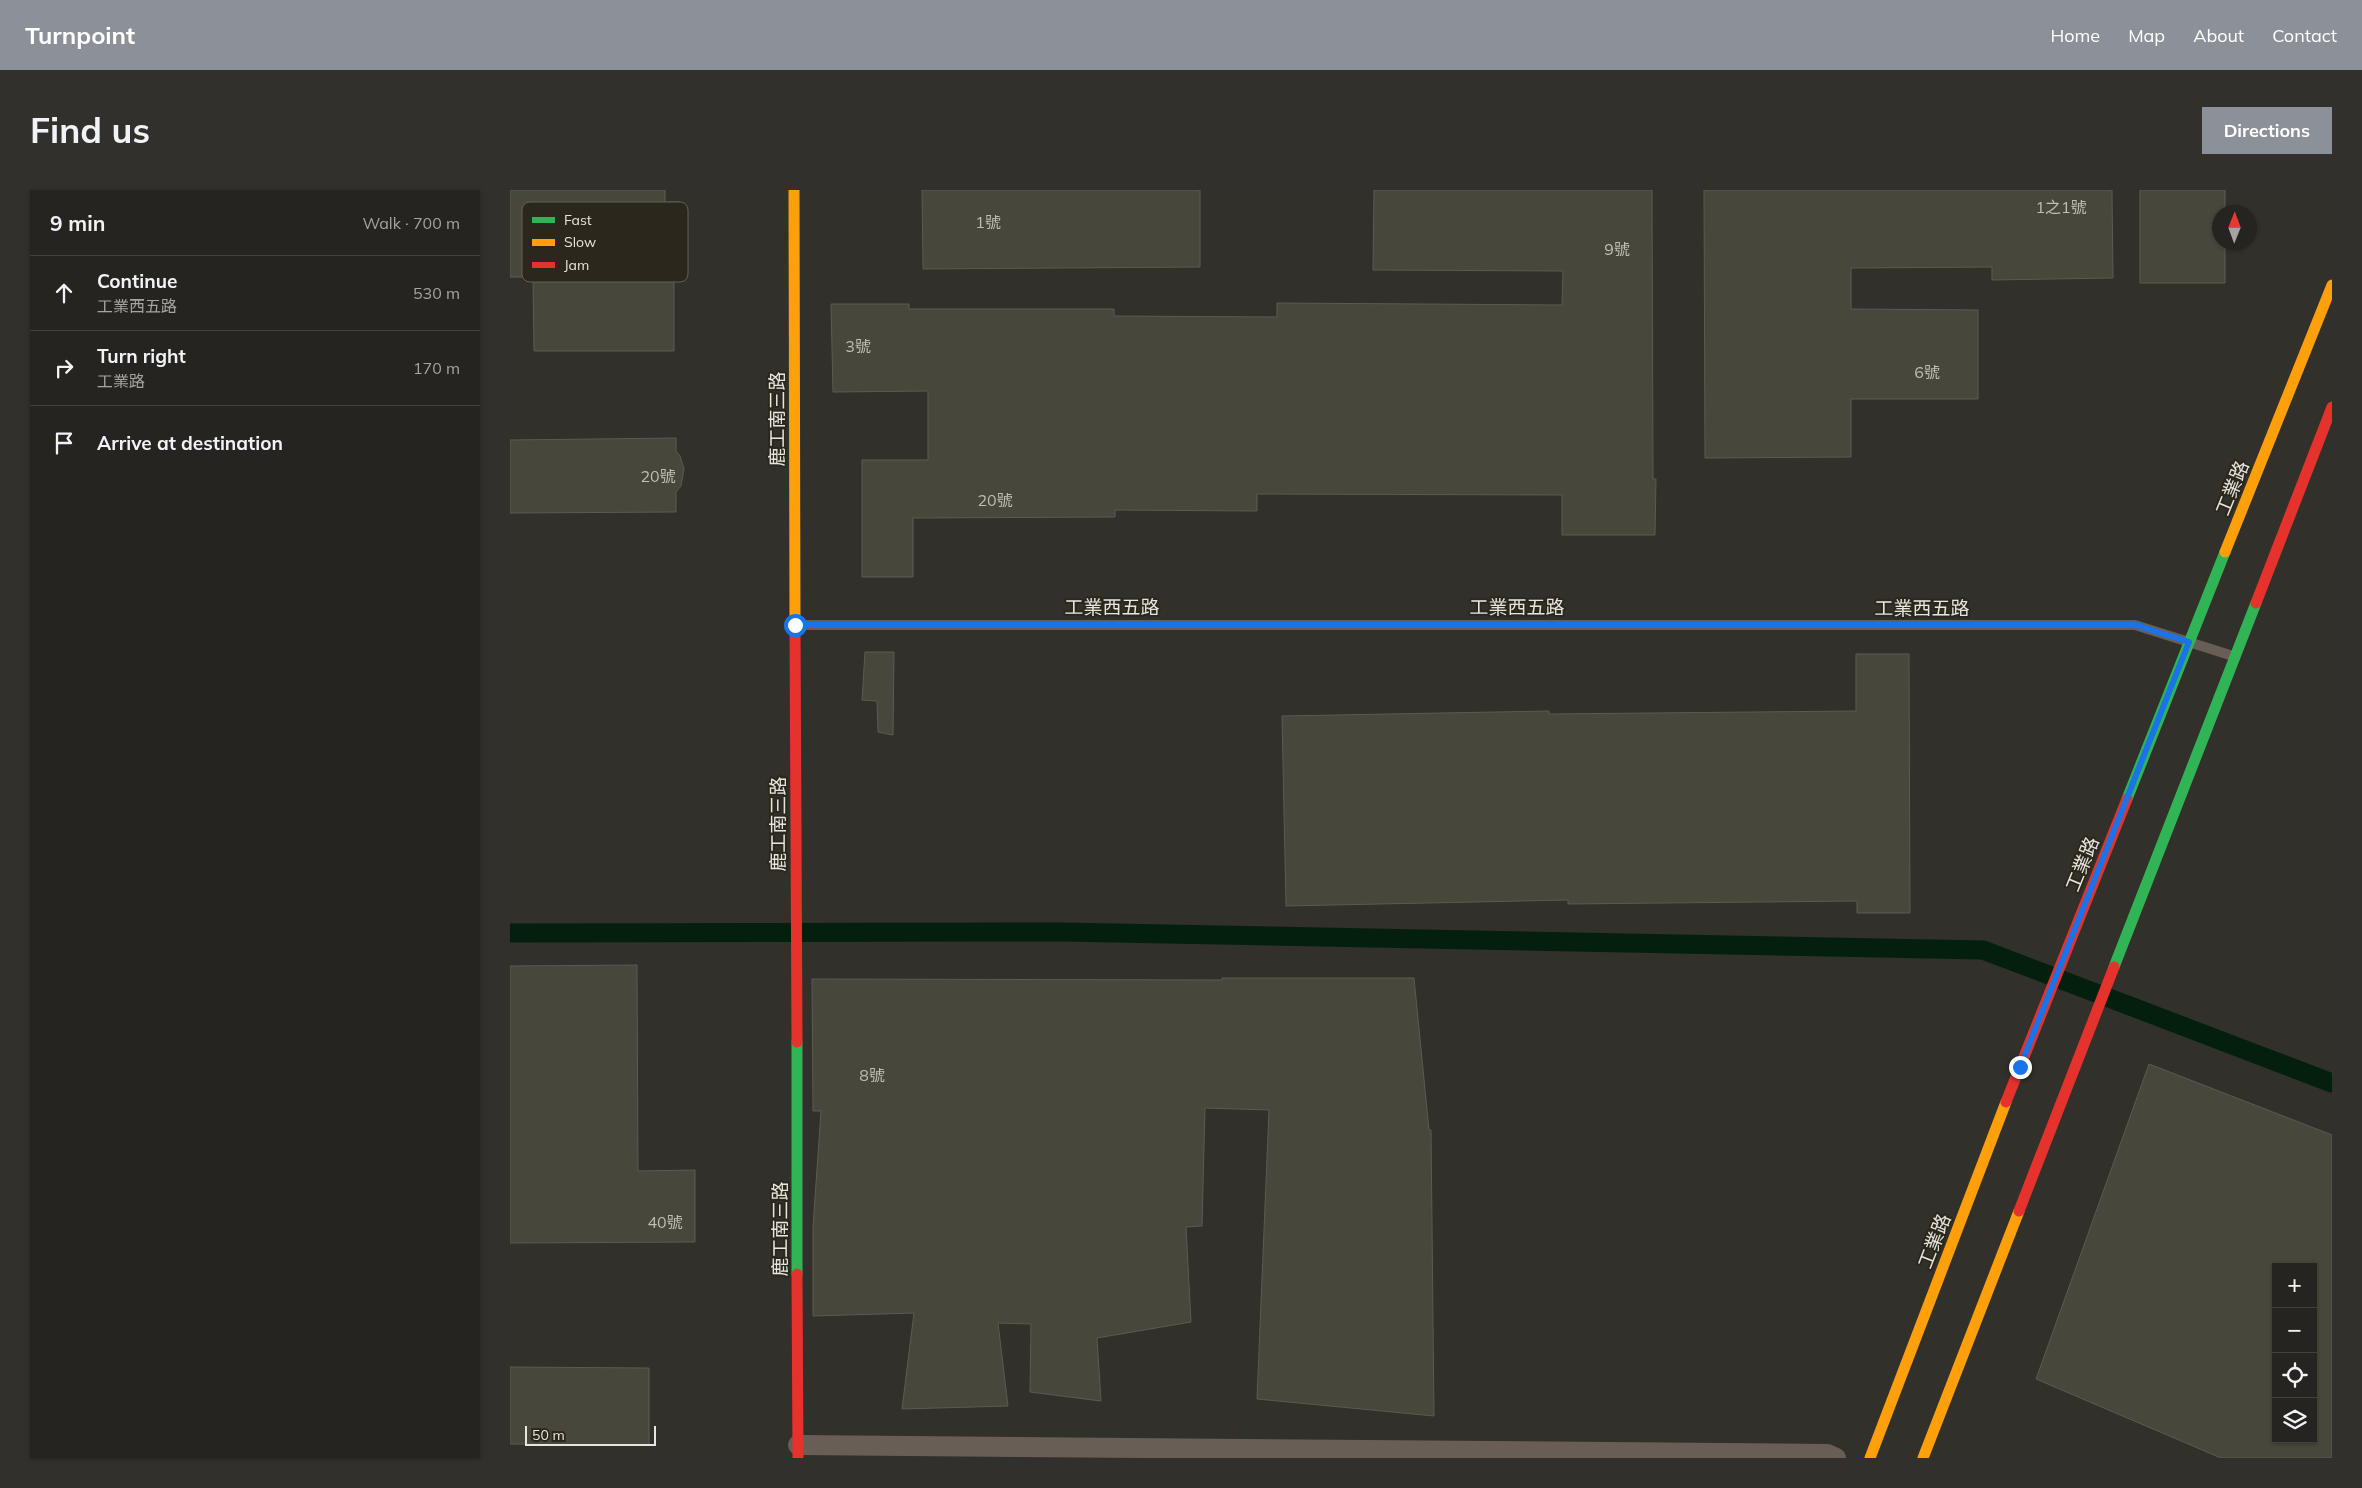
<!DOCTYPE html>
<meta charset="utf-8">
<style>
:root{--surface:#262420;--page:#32302d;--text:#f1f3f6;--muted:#a4a4a5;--line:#42413e;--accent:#8c9099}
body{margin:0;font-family:Mulish,"Noto Sans TC",sans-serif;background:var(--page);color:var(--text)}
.controls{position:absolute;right:15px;bottom:15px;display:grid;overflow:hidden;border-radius:0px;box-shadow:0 1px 4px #0004}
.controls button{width:45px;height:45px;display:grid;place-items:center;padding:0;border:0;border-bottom:1px solid var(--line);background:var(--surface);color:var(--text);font:25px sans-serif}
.compass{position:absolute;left:1702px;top:15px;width:45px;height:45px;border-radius:50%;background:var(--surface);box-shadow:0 1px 4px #0004;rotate:1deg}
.scale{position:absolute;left:15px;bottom:12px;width:131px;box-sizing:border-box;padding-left:5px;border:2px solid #e8e5df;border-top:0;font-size:14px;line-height:18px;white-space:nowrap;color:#e8e5df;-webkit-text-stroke:4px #2b271c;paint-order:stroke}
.stop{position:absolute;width:15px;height:15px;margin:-11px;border:4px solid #1a73e8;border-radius:50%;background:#fff}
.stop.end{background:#1a73e8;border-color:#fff;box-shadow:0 1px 5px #0008}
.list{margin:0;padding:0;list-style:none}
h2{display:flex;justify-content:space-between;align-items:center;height:65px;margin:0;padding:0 20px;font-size:21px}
h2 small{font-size:16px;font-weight:400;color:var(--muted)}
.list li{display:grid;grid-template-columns:32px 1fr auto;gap:15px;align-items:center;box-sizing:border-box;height:75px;padding:0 20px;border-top:1px solid var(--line)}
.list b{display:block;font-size:19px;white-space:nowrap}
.list p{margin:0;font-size:16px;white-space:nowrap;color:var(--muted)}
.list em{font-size:16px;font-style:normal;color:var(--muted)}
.icon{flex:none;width:28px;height:28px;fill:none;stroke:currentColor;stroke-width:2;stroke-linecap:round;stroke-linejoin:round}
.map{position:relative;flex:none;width:1822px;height:1268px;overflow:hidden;border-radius:0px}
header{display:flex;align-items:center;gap:30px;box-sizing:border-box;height:70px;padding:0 25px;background:var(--accent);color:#fff}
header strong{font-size:24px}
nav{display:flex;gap:28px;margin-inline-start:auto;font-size:18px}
.intro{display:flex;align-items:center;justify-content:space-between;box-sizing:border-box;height:120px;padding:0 30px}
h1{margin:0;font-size:35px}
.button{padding:12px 22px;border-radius:0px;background:var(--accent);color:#fff;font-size:18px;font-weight:700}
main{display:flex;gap:30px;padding:0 30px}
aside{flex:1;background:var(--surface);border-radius:0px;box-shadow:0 1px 4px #0004}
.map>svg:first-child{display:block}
</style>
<header>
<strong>Turnpoint</strong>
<nav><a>Home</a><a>Map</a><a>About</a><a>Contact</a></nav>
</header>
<div class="intro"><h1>Find us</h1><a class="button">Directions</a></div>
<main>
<aside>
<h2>9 min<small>Walk · 700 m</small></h2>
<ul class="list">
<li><svg class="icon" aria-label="ahead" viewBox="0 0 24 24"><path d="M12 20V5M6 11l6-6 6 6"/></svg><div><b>Continue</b><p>工業西五路</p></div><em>530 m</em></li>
<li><svg class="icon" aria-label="right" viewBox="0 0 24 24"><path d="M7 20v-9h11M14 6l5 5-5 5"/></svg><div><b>Turn right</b><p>工業路</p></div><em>170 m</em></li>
<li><svg class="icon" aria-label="arrive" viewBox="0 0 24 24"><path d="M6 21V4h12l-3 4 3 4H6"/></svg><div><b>Arrive at destination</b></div></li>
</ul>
</aside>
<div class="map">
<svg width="1822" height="1268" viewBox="0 0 1822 1268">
<rect width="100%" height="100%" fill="#32302a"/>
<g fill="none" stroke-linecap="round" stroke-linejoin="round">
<path stroke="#041f0e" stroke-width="19" d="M0 743 552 742 1473 760 1822 893"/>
</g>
<path fill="#47483b" stroke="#5b5a55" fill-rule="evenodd" d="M0 0H155V12H169V86H164V161H24L23 87H0Z
M412 0H690V77L413 79Z
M864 0H1142L1143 289H1146L1145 345H1052V305L747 304V321L605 320V327L403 328V387H352V270H418V201L323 202 321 114H399V119H604V126L767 127V113L1052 115 1053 81 863 80Z
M1194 0H1602L1603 88 1482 90V77L1341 78V119L1468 120V209H1341V267L1195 268Z
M1630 0H1715V22H1710V52H1715V93H1630Z
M166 248V261L170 266 174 279 171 296 166 302V322L0 323V250Z
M355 462H384L383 545 368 542 367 511 352 510Z
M1346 464H1399L1400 723H1347V711L1058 714V710L776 716 772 526 1039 521V524L1346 521Z
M127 775 128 981 185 980V1052L0 1053V776Z
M712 788H904L919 940H921L924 1226 747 1209 759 920 695 918 692 1036 676 1037 681 1132 587 1148 591 1211 520 1202 521 1134 488 1133 498 1216 392 1219 404 1123 303 1126V1037L311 921H303L302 789 712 790Z
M1639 874 1822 945V1268H1711L1526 1189ZM1766 1077H1803V1249H1766Z
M0 1177 139 1178V1255L0 1254Z"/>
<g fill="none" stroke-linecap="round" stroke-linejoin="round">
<path stroke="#695e56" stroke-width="10" d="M287 435H1625L1723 466"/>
<path stroke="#695e56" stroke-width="20" d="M288 1255 1317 1264 1326 1268"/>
<path stroke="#30b455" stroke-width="11" d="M1617 609 1715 362
M1604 777 1746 413
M287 852V1084"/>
<path stroke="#ff9f0a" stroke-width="11" d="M284 0 285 434
M1715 362 1822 95
M1360 1268 1496 912
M1413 1268 1509 1021"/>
<path stroke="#e5322d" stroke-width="11" d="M1746 413 1822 217
M285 434 287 852
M1496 912 1617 609
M1509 1021 1604 777
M287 1084 288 1268"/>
</g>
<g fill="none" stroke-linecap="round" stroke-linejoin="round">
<path stroke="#1a73e8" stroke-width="6" d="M285 435H1625L1679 452 1510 877"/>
</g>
<g text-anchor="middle" stroke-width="4" stroke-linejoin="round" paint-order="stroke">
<g font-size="16" fill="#c0beb6">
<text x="1551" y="23">1之1號</text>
<text x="478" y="38">1號</text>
<text x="1107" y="65">9號</text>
<text x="348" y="162">3號</text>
<text x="1417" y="188">6號</text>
<text x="148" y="292">20號</text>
<text x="485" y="316">20號</text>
<text x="362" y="891">8號</text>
<text x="155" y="1038">40號</text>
</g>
<g font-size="19" fill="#e8e5df" stroke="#2b271c">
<text transform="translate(267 229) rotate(-90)" y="7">鹿工南三路</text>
<text transform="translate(1722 298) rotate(-68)" y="7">工業路</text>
<text x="602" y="424">工業西五路</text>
<text x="1007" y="424">工業西五路</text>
<text x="1412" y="425">工業西五路</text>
<text transform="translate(268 634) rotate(-90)" y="7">鹿工南三路</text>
<text transform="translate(1572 674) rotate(-68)" y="7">工業路</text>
<text transform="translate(270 1039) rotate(-90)" y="7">鹿工南三路</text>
<text transform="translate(1424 1051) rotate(-69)" y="7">工業路</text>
</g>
</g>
<rect x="12" y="12" width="166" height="80" rx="8" fill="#2b271c" stroke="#646056" stroke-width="1"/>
<rect x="22" y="27" width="23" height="6" fill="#30b455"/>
<rect x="22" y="49" width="23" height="7" fill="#ff9f0a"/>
<rect x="22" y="72" width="23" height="6" fill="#e5322d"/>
<g font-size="14" fill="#e8e5df">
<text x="54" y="35">Fast</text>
<text x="54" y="57">Slow</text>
<text x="54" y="80">Jam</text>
</g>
</svg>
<div class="controls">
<button>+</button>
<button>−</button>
<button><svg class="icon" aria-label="locate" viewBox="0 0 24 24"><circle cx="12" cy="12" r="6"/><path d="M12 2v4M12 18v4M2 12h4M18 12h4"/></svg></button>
<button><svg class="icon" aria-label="layers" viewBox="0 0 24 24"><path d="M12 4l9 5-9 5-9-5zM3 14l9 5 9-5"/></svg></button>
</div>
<svg class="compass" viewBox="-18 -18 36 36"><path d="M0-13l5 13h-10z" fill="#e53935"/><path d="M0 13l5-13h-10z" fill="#a4a4a5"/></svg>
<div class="scale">50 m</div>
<div class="stop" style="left:285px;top:435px"></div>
<div class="stop end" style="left:1510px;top:877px"></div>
</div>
</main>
